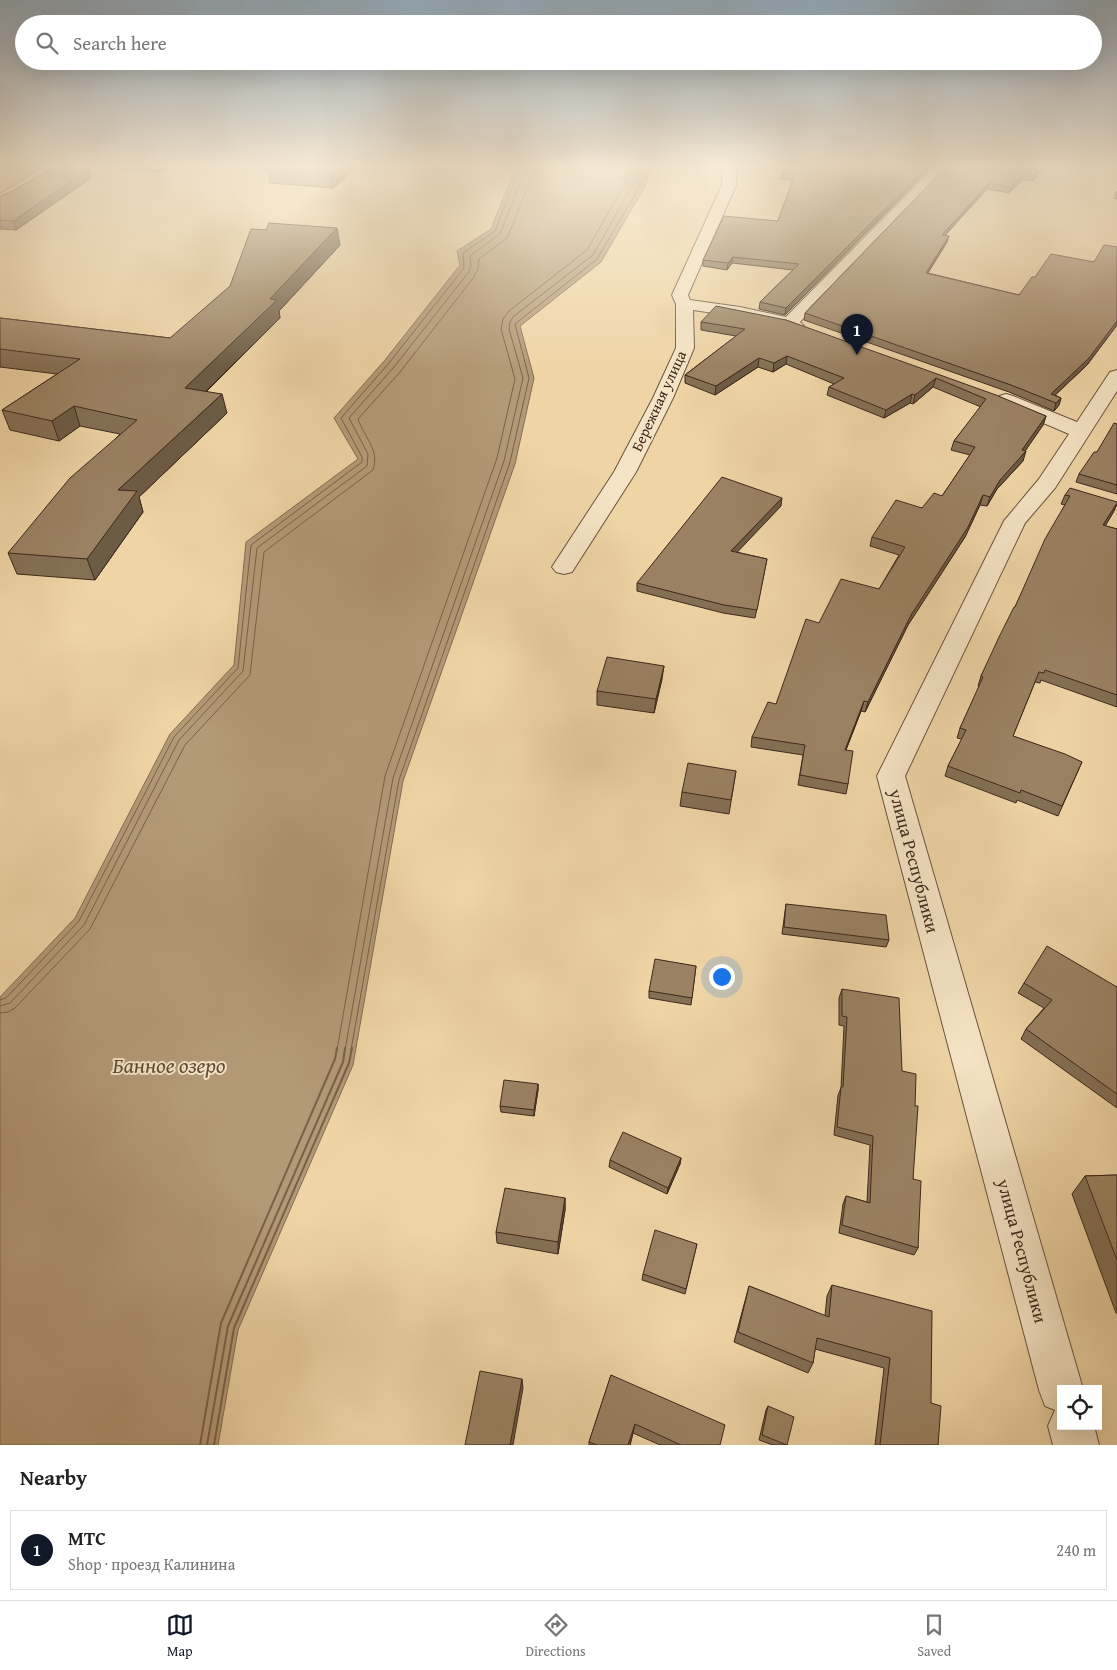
<!DOCTYPE html>
<meta charset="utf-8">
<style>
:root{--surface:#fff;--page:#f6f6f6;--text:#222;--muted:#767676;--line:#e0e0e0;--accent:#111827}
body{margin:0;font-family:"Gentium Book Plus",serif;background:var(--page);color:var(--text)}
.controls{position:absolute;right:15px;bottom:15px;display:grid;overflow:hidden;border-radius:0px;box-shadow:0 5px 20px #0002}
.controls button{width:45px;height:45px;display:grid;place-items:center;padding:0;border:0;border-bottom:1px solid var(--line);background:var(--surface);color:var(--text);font:25px sans-serif}
.you{position:absolute;left:721px;top:976px;width:18px;height:18px;margin:-12px;border:4px solid #fff;border-radius:50%;background:#1a73e8;box-shadow:0 0 0 8px #1a73e833}
.badge{display:grid;place-items:center;width:32px;height:32px;border-radius:50%;background:var(--accent);color:#fff;font-size:16px;font-weight:700}
.pin{position:absolute;translate:-50% -41px;filter:drop-shadow(0 1px 2px #0008)}
.pin::after{content:'';position:absolute;top:26px;width:18px;height:15px;background:inherit;clip-path:polygon(0 0,100% 0,50% 100%)}
.list{margin:0;padding:0;list-style:none}
h2{display:flex;justify-content:space-between;align-items:center;height:65px;margin:0;padding:0 20px;font-size:21px}
h2 small{font-size:16px;font-weight:400;color:var(--muted)}
.list li{display:grid;grid-template-columns:32px 1fr auto;gap:15px;align-items:center;box-sizing:border-box;height:80px;margin:0 10px 10px;padding:0 10px;border:1px solid var(--line);border-radius:0px}
.list b{display:block;font-size:19px;white-space:nowrap}
.list p{margin:0;font-size:16px;white-space:nowrap;color:var(--muted)}
.list em{font-size:16px;font-style:normal;color:var(--muted)}
.icon{flex:none;width:28px;height:28px;fill:none;stroke:currentColor;stroke-width:2;stroke-linecap:round;stroke-linejoin:round}
.map{position:relative;flex:none;width:1117px;height:1445px;overflow:hidden}
.search{position:absolute;background:var(--surface);box-shadow:0 5px 20px #0002;left:15px;right:15px;top:15px;height:55px;display:flex;align-items:center;gap:12px;box-sizing:border-box;padding:0 18px;border-radius:28px;color:var(--muted);font-size:19px}
.sheet{height:155px;background:var(--surface)}
nav{display:flex;justify-content:space-around;align-items:center;box-sizing:border-box;height:70px;border-top:1px solid var(--line);background:var(--surface);font-size:14px;color:var(--muted)}
nav a{display:grid;justify-items:center;gap:2px}
nav .on{color:var(--accent)}
.map>svg:first-child{display:block}
</style>
<div class="map">
<svg width="1117" height="1445" viewBox="0 0 1117 1445">
<rect width="100%" height="100%" fill="#efd5a6"/>
<filter id="stains"><feTurbulence type="fractalNoise" baseFrequency=".004" numOctaves="4"/><feColorMatrix values="0 0 0 0 .2 0 0 0 0 .09 0 0 0 0 .02 0 0 0 .5 -.17"/></filter>
<radialGradient id="worn" r=".72"><stop offset=".6" stop-color="#630" stop-opacity="0"/><stop offset="1" stop-color="#630" stop-opacity=".3"/></radialGradient>
<path fill="#b39a77" stroke="#846c52" d="M516 166H652L644 188 601 262 520 326 534 378 515 464 403 781 353 1065 238 1330 218 1445H0V997L75 918 170 734 234 665 246 542 358 459 334 418 385 360 460 265 457 251 491 229Z"/>
<g fill="none" stroke-linecap="round" stroke-linejoin="round">
<path stroke="#786149" stroke-width="1" d="M0 1000 6 998 79 921 174 737 238 668 251 545 362 462V457L341 418 389 363 464 268 463 253 495 231 520 166
M0 1006 10 1003 84 925 179 740 243 671 257 548 367 466 368 454 349 418 394 367 468 273 471 266 470 256 500 234 527 166
M0 1013 8 1012 15 1008 90 929 185 745 250 675 264 552 373 470C380 450 364 437 358 419L400 372 474 277 478 269 479 259 507 238 533 175 534 166
M337 1050 385 776 497 458 515 379 501 329 503 319 509 311 587 250 627 180 632 166
M345 1050 393 778 504 461 523 378 509 329 510 322 514 316 593 255 634 183 640 166
M351 1050 399 780 510 462 529 378 515 324 597 259 640 186 647 166"/>
<path stroke="#786149" stroke-width="2" d="M200 1445 221 1323 335 1059 337 1048
M207 1445 228 1326 343 1062 345 1048
M214 1445 234 1328 349 1063 352 1048"/>
<g stroke="#6a533e" stroke-width="2">
<path id="minor" d="M45 166H60L5 203 0 204V194Z
M722 166H736V185L688 295 690 300 740 307 786 317 935 166H949L800 322 804 326 801 330 795 331 754 319 693 310 694 348 673 398 636 472 572 572 564 574 556 572 552 567 614 472 653 398 676 348V304L672 295 722 185Z
M1117 370V391L1055 488 1025 523 905 776 1083 1389H1061V1426H1094L1099 1445H1053L1048 1426 1055 1410 1045 1406 1039 1390 877 776 1004 521 1039 479 1069 434 999 404 996 400 999 396 1006 394 1013 396 1077 422 1110 372Z"/>
</g>
<use href="#minor" fill="#f5e4c5" fill-rule="evenodd"/>
</g>
<path fill="#847055" stroke="#3e281b" d="M55 166H170L161 172 87 166 89 169 91 178 16 230 0 229V196L13 191Z
M272 166H358L333 188 270 183 268 169Z
M786 166H932L785 315 759 309 760 302 793 270 732 263 727 270 703 266V260L778 221 793 180 781 179 782 173Z
M947 166H1044L1033 181 1023 179 1009 193 987 189 945 235 947 242 928 273 1019 295 1035 277 1094 262 1117 247V325L1087 365 1055 395 1061 398 1059 405 1054 411 1009 392 804 320 805 313Z
M1117 191V199L1114 198 1116 192Z
M340 245 279 311 280 318 207 391 227 413 139 497 143 512 95 580 17 574 8 553 120 434 80 426 59 441 10 430 2 410 57 374 0 367V318L170 338Z
M786 320 1046 416 1043 425 1025 451 1023 461 997 489 987 506 980 505 965 537 908 625 865 712 861 711 846 750 848 784 846 794 798 785 803 755 751 747 752 737 776 704 819 623 879 589 899 555 870 546 872 537 942 496 970 455 951 450 954 441 981 407 933 387 913 404 910 403 884 418 827 395 829 387 834 384 786 364 773 372 758 367 715 395 685 383V375L736 336 701 330V322Z
M1117 424V494L1076 482 1079 474 1097 452Z
M1065 495 1117 504 1114 511 1105 526 1117 529V707L1041 680 1040 683 1035 682 1013 736 1082 762 1058 816 1017 800 1016 803 945 776 948 766 962 739 957 738 960 728 979 687 978 686 981 676 1065 505 1061 504Z
M781 506 736 552 767 559 755 618 723 613 637 591V583Z
M662 679 654 713 597 705V691Z
M736 771 729 814 680 806 682 792Z
M786 904 889 940 886 947 782 934Z
M696 966 691 1005 649 998V991Z
M1024 983 1117 987V1108L1021 1039 1026 1029 1044 1008 1018 993Z
M842 989 902 1071 913 1179 918 1248 914 1255 839 1233 843 1204 846 1196 867 1202 870 1145 834 1135 838 1095 841 1088 844 1026 839 1025V998Z
M538 1084V1090L534 1116 501 1112 500 1106Z
M681 1158 680 1164 667 1194 609 1167 610 1160Z
M1117 1175V1313H1116L1072 1194 1085 1176Z
M565 1198V1210L558 1254 497 1243 496 1232Z
M697 1244 685 1294 642 1280 643 1274Z
M832 1285 931 1403 938 1445H875L884 1368 815 1349 813 1363 808 1373 734 1342 749 1286 825 1316 827 1296Z
M611 1375 720 1445H660L633 1433 630 1445H589V1442Z
M768 1406 787 1445H773L759 1440 766 1410Z"/>
<path fill="#6c5b45" stroke="#3e281b" d="M160 166H170L161 172Z
M341 166H358L333 188 331 175Z
M928 166H932L785 315 786 308Z
M1041 166H1044L1033 181 1034 175Z
M89 169 91 178 16 230 13 221Z
M1025 173 1023 179 1009 193 1010 187Z
M989 183 987 189 940 241 942 235Z
M337 228 340 245 279 311 280 318 190 407 185 388Z
M949 236 947 242 924 279 926 273Z
M733 257 732 263 727 270 728 263Z
M1117 321V325L1087 365 1049 401 1051 394Z
M787 356 786 364 773 372 774 363Z
M759 358 758 367 715 395 716 386Z
M936 378 933 387 913 404 915 395Z
M222 394 227 413 139 497 143 512 95 580 87 559 118 490Z
M912 394 910 403 884 418 886 410Z
M1061 398 1059 405 1054 411 1056 403Z
M74 406 80 426 59 441 52 421Z
M1046 416 1043 425 1021 457 1026 451 1023 461 997 489 987 506 990 497 1000 480 1022 450Z
M983 495 980 505 965 537 908 625 865 712 868 702 911 615Z
M782 498 781 506 730 560 731 551Z
M1117 503 1114 511 1100 535 1103 525Z
M664 666 662 679 654 713 656 699Z
M864 701 861 711 842 760 845 750Z
M538 1084V1090L534 1116V1110Z
M681 1158 680 1164 667 1194 668 1188Z
M565 1198V1210L558 1254V1242Z
M522 1379 523 1388 513 1445H510Z
M635 1424 633 1433 630 1445H628Z"/>
<path fill="#9a8263" stroke="#3e281b" d="M55 166H87L89 169 13 221 0 220V196L13 191Z
M272 166H341L331 175 268 169Z
M786 166H928L786 308 760 302 799 264 733 257 728 263 703 260 724 216 778 221 795 174 782 173Z
M947 166H1041L1034 175 1025 173 1010 187 989 183 942 235 949 236 926 273 1019 295 1032 277H1035L1051 254 1094 262 1104 245 1117 247V321L1089 358 1051 394 1061 398 1056 403 1011 385 805 313Z
M269 223 337 228 270 299 277 300 185 388 222 394 118 490 137 491 87 559 8 553 70 478 137 420 74 406 52 421 2 410 80 359 0 349V318L170 338 230 286 251 229 266 230Z
M716 306 786 320 996 395 1046 416 1022 450 1026 451 1000 480 990 497 983 495 968 527 911 615 868 702 864 701 845 750 853 751 848 784 800 775 805 745 752 737 768 702 776 704 806 619 819 623 841 579 879 589 905 547 872 537 896 500 922 508 934 493 942 496 975 447 954 441 986 399 936 378 915 395 912 394 886 410 829 387 844 378 787 356 774 363 759 358 716 386 685 375 745 329 701 322Z
M1114 423 1117 424V485L1079 474 1094 452H1097Z
M722 477 782 498 731 551 767 559 757 610 724 605 637 583Z
M1070 488 1117 502V503L1103 525 1117 529V695L1045 670 1044 673 1039 672 1013 736 1065 754 1082 762 1062 806 1021 790 1020 793 948 766 966 730 960 728 983 677 981 676 999 637 1014 607H1015L1045 539 1070 496 1065 495Z
M607 657 664 666 656 699 597 691Z
M688 763 736 771 731 800 682 792Z
M786 904 886 915 889 940 784 927Z
M1047 946 1117 987V1094L1026 1029 1052 1000 1024 983Z
M655 959 696 966 692 998 649 991Z
M842 989 899 998 902 1071 916 1074 915 1106H918L913 1179 921 1181 918 1248 842 1225 846 1196 870 1203 873 1136 837 1127 841 1087H843L847 1017 842 1016Z
M504 1080 538 1084 534 1110 500 1106Z
M623 1132 681 1158 668 1188 610 1160Z
M1117 1175V1260L1085 1176Z
M505 1188 565 1198 558 1242 496 1232Z
M655 1230 697 1244 686 1289 643 1274Z
M832 1285 932 1311 931 1403 941 1406 938 1445H880L890 1358 817 1338 813 1363 738 1332 749 1286 829 1317Z
M480 1371 522 1379 510 1445H465Z
M611 1375 725 1425 720 1445H681L635 1424 628 1445H597L589 1442Z
M768 1406 794 1417 787 1445 762 1435Z"/>
<linearGradient id="sky" x2="0" y2="1"><stop stop-color="#93aabb"/><stop offset="0.45" stop-color="#f8ecd7"/><stop offset="1" stop-color="#f8ecd7" stop-opacity="0"/></linearGradient>
<rect width="1117" height="368" fill="url(#sky)"/>
<g text-anchor="middle" stroke-width="4" stroke-linejoin="round" paint-order="stroke">
<g font-size="15" fill="#3e281b" stroke="#f5e4c5">
<text transform="translate(659 401) rotate(-65)" y="5">Бережная улица</text>
</g>
<g font-size="18" fill="#3e281b" stroke="#f5e4c5">
<text transform="translate(914 861) rotate(75)" y="6">улица Республики</text>
<text transform="translate(1022 1251) rotate(75)" y="6">улица Республики</text>
</g>
<g font-size="22" font-style="italic" fill="#614a37" stroke="#f5e4c5">
<text x="169" y="1073">Банное озеро</text>
</g>
</g>
<rect width="100%" height="100%" filter="url(#stains)"/>
<rect width="100%" height="100%" fill="url(#worn)"/>
</svg>
<div class="controls">
<button><svg class="icon" aria-label="locate" viewBox="0 0 24 24"><circle cx="12" cy="12" r="6"/><path d="M12 2v4M12 18v4M2 12h4M18 12h4"/></svg></button>
</div>
<div class="you"></div>
<div class="pin badge" style="left:857px;top:355px">1</div>
<div class="search"><svg class="icon" aria-label="search" viewBox="0 0 24 24"><circle cx="10" cy="10" r="6"/><path d="M15 15l6 6"/></svg>Search here</div>
</div>
<section class="sheet">
<h2>Nearby<small></small></h2>
<ul class="list">
<li><span class="badge">1</span><div><b>МТС</b><p>Shop · проезд Калинина</p></div><em>240 m</em></li>
</ul>
</section>
<nav>
<a class="on"><svg class="icon" aria-label="map" viewBox="0 0 24 24"><path d="M3 6l6-2 6 2 6-2v14l-6 2-6-2-6 2zM9 4v14M15 6v14"/></svg>Map</a>
<a><svg class="icon" aria-label="directions" viewBox="0 0 24 24"><path d="M12 3l9 9-9 9-9-9zM9 14v-3h6M13 9l2 2-2 2"/></svg>Directions</a>
<a><svg class="icon" aria-label="saved" viewBox="0 0 24 24"><path d="M7 4h10v16l-5-4-5 4z"/></svg>Saved</a>
</nav>
